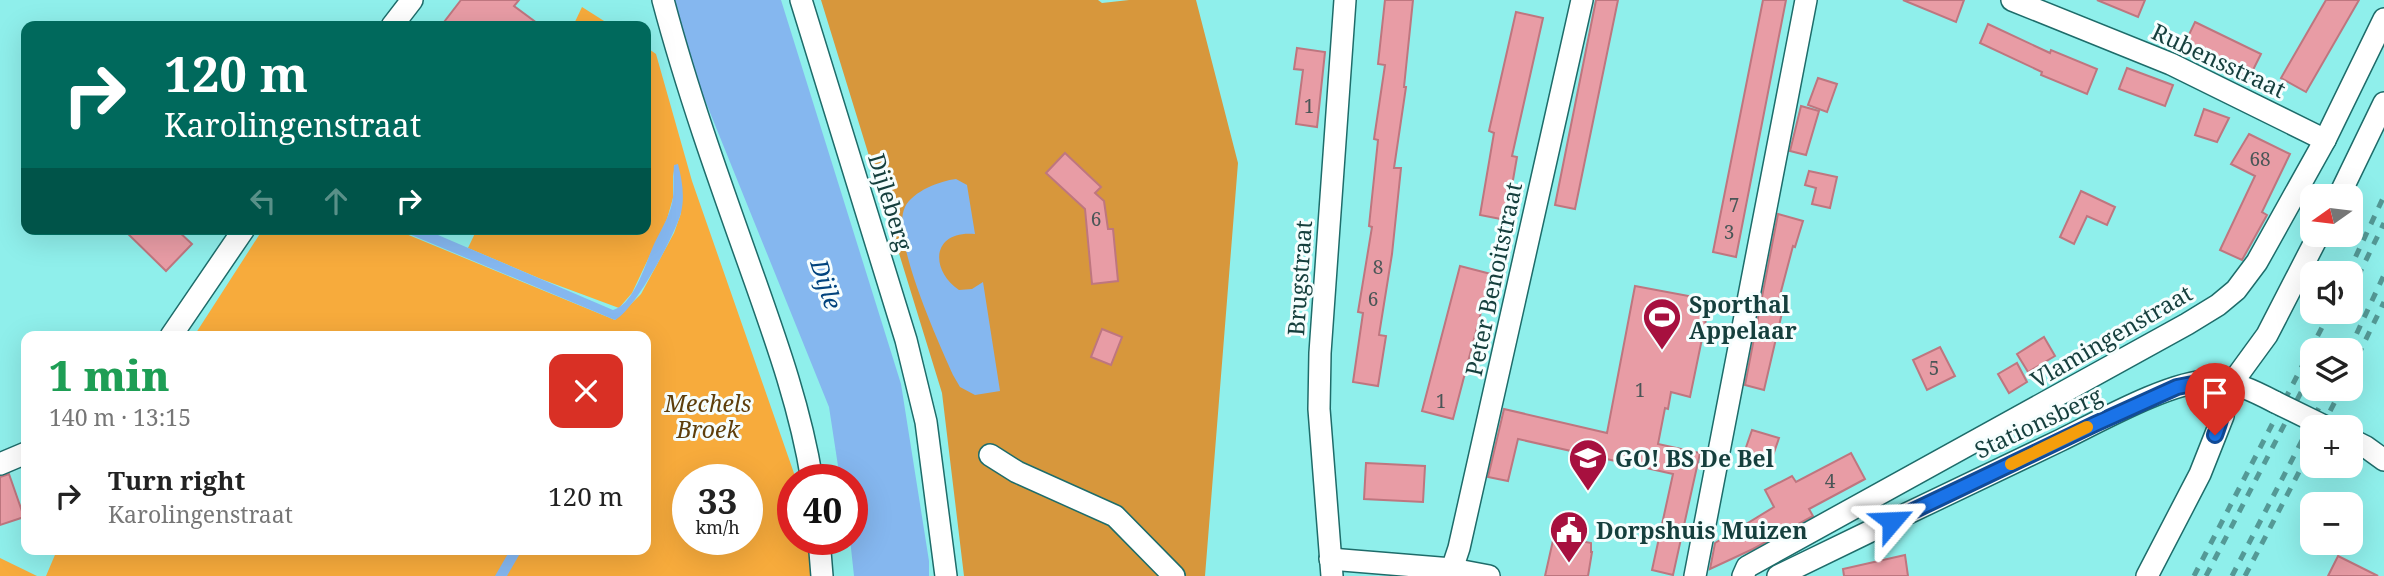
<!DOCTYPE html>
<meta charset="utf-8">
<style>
body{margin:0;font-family:"Noto Serif",serif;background:#f2f2f2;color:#222;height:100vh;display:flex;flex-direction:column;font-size:26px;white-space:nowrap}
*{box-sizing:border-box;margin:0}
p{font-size:23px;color:#767676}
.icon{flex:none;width:38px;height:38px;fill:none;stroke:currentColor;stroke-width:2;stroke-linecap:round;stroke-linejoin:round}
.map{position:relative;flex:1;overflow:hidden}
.side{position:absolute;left:21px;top:331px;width:630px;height:224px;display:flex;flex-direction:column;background:#fff;border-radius:14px;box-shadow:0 7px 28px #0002}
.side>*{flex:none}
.guide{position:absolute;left:21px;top:21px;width:630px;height:214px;border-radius:14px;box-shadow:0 7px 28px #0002;background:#00695c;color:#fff;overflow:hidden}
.needle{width:46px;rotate:256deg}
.fabs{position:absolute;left:2300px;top:184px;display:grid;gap:14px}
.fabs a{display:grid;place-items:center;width:63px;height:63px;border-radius:14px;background:#fff;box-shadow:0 7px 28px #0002;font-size:35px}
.speed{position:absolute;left:672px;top:464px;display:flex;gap:14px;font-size:35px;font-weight:700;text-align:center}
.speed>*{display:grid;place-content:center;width:91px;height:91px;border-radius:50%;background:#fff;box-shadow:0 7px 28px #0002;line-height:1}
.speed small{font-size:18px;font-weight:400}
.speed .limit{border:10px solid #d22;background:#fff;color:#111}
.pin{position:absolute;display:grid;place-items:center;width:60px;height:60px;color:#fff;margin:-72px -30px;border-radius:50% 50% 50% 0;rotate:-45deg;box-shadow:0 0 7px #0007}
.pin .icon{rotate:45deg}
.me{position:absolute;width:77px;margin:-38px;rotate:64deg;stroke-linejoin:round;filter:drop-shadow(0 0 5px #0008)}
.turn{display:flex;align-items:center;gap:24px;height:147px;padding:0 28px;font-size:32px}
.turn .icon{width:91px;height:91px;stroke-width:2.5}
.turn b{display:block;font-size:49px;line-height:60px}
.lanes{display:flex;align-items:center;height:66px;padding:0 28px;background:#0003;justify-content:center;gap:35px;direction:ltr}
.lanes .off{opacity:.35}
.round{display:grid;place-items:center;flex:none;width:74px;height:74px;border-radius:14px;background:#f2f2f2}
.overview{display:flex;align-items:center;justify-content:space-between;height:119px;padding:0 28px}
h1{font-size:42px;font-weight:800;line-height:52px;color:#1e9e55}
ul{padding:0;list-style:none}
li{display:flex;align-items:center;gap:21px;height:91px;padding:0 28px}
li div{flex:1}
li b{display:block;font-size:26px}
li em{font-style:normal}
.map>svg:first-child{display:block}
.green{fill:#f7ab3c;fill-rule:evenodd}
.forest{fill:#d7973c}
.water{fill:#85b7ef}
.building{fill:#e89ca5;stroke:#be767f;stroke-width:2}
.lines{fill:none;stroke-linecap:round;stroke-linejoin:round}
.minor-casing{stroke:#1e6c6a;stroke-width:24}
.minor{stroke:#fff;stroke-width:21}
.rail{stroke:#549996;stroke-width:5;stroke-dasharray:9 9;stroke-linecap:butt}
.minor-bridge-casing{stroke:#1e6c6a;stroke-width:24;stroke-linecap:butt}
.minor-bridge{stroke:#fff;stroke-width:21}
.route-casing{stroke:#114b97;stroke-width:18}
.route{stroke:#1a73e8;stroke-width:12}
.slow{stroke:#f59e0b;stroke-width:12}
.labels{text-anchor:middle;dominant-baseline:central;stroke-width:6;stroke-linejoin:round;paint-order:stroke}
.number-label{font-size:19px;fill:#4a5657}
.street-label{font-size:23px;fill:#153f3d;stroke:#f6fefe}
.poi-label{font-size:23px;font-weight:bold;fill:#153f3d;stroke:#f6fefe;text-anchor:start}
.park-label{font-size:23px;font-style:italic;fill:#5e3e0b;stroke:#f6fefe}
.water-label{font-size:24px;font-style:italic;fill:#00437d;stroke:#f6fefe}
</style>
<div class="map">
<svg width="2384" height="576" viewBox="0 0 2384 576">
<rect width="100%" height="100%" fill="#8fefeb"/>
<g class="green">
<polygon points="582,7 612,26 573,26"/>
<path d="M646,47L656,54L692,181L796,479L793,480V539H808L812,567L810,576H46L57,550H646V336H194L263,229H394L615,320L641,294L674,233L681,213L673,171V198L667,219L632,293L619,308L541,279L468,248L477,229H646ZM688,480H747V539H688Z"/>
<polygon points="0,558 37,576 0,576"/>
</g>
<polygon class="forest" points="821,0 1098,0 1102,3 1129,0 1196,0 1238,163 1205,576 964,576 942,393"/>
<g class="water">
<polygon points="674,0 781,0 901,384 929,561 929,576 854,576 850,539 852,539 852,480 840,479 829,407 690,63"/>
<path d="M678,164C682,180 685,196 681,213C675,235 635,310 615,320L397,229H424L613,310C635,304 646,261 655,242C662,228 671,214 673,197C674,187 673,175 674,165Z"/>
<path d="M956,179L967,185L975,234C932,230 929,269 959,290L972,289L983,282L1000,391L975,395L960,387L953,375C939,343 890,237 905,207C913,191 940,181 956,179Z"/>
<polygon points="510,550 522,550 507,576 495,576"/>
</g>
<g class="building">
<polygon points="461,0 519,0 514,6 541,26 441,26"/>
<polygon points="1385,0 1413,0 1404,87 1406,87 1394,168 1401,168 1392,254 1379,335 1386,336 1378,386 1353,382 1363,313 1358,312 1372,227 1369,226 1378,140 1374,139 1385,65 1378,64"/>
<polygon points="1596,0 1618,0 1575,209 1555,205"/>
<polygon points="1763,0 1786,0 1736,257 1713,252"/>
<polygon points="1903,0 1964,0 1956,22"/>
<polygon points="2097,0 2145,0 2138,17"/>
<polygon points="2326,0 2359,0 2306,92 2281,78"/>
<polygon points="1516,12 1543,18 1512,156 1517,157 1506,220 1480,215 1494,133 1489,131"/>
<polygon points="2195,22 2261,54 2249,78 2184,45"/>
<polygon points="1988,24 2050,53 2051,50 2097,69 2087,94 2041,75 2042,72 1980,43"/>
<polygon points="1297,48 1325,52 1317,127 1296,124 1303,70 1294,69"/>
<polygon points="2127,68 2173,85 2165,106 2119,89"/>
<polygon points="1818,78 1837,84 1827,112 1808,105"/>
<polygon points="1801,106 1819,111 1806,155 1790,151"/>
<polygon points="2204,109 2229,118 2217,142 2195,135"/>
<polygon points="2249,134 2290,154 2262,212 2267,215 2242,260 2220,250 2255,176 2231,164"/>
<polygon points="1065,153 1101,187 1095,193 1104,201 1108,229 1113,229 1118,281 1092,284 1085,209 1046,173"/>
<polygon points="1809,171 1837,177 1830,208 1812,204 1816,188 1805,185"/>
<polygon points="2081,191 2115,207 2107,225 2087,216 2074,244 2060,237"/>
<polygon points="1778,214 1803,221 1795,247 1793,246 1779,299 1785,300 1764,390 1745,385"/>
<polygon points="123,229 176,229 192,244 166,271"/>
<polygon points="1460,266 1491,274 1453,419 1422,411"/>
<polygon points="1635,286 1710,300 1690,397 1671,392 1668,409 1665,408 1658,444 1700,453 1673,575 1652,570 1673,474 1518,439 1508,481 1488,477 1504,409 1607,433"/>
<polygon points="1102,329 1122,337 1111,365 1091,357"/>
<polygon points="2044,337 2055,356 2028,372 2017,354"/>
<polygon points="1940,347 1955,376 1927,390 1913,360"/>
<polygon points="2017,363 2027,382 2009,393 1998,374"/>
<polygon points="1752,430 1779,438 1770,464 1743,456"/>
<polygon points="1851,453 1865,479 1809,509 1813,516 1753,549 1710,569 1715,543 1774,507 1765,490 1792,476 1796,482"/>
<polygon points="1366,463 1425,466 1423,502 1364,499"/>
<polygon points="9,474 24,517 0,525 0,477"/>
<polygon points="1554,536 1591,543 1591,552 1592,552 1588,576 1545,576"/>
<polygon points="1905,555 1908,576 1844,576 1843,569"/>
<polygon points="2338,556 2378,576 2328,576"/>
</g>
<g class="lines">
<g class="minor-casing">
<g id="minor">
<path d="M663,0C687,90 718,177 749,264C774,335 800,405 812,480"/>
<polyline points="801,0 906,340 926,422 946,576"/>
<polyline points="2012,0 2171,64 2325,140"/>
<polyline points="392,26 412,0"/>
<polyline points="2339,196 2384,103"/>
<polyline points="171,336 244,229"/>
<polyline points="2350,439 2366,447 2384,460"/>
<polyline points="990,455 1017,472 1115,516 1174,576"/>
<polyline points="0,464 26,453"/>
<polyline points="819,539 822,576"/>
<polyline points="1330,559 1452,569 1489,576"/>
<polyline points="1452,569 1459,548 1582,0"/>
<polyline points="1332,576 1319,409 1320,353 1345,0"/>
<polyline points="1695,576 1806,0"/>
<polyline points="1743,576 1747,567 2187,324 2218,305 2236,290 2257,262 2325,140 2384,19"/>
<path d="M1778,576C1872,530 1967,485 2061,440C2098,422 2171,381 2209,381C2234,381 2254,391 2275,402"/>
<polyline points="2147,576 2200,474 2223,416 2226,397 2232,383 2267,335 2319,234"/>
</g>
</g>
<use href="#minor" class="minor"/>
<g class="rail">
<polyline points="2348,273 2384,196"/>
<polyline points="2350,293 2384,223"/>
<polyline points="2349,350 2384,275"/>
<polyline points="2350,372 2384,302"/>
<polyline points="2322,427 2342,388"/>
<polyline points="2194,576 2330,312"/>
<polyline points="2206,576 2312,371"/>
<polyline points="2232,576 2329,388"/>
<polyline points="2245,576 2312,447"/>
</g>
<g class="minor-bridge-casing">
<polyline id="minor-bridge" points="2275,402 2326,427"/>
</g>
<use href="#minor-bridge" class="minor-bridge"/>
</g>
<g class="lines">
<g class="route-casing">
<path id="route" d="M1892,521L2095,424L2177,387L2208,381L2232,383C2224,400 2222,418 2215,435"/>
</g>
<use href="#route" class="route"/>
<polyline class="slow" points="2011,464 2087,427"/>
</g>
<defs>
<g id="stadium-pin" transform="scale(2.0125)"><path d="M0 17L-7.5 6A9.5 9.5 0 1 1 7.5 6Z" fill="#a7103f" stroke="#f6fefe"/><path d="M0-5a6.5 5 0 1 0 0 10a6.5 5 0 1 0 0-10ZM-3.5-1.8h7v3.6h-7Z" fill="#fff"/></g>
<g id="school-pin" transform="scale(2.0125)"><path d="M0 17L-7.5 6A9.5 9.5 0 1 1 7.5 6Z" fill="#a7103f" stroke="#f6fefe"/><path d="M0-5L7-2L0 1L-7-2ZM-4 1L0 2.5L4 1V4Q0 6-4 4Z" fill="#fff"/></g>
<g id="civic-pin" transform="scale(2.0125)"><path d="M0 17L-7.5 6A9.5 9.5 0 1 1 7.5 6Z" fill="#a7103f" stroke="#f6fefe"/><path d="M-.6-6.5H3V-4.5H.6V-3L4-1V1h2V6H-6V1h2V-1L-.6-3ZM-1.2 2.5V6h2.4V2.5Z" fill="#fff"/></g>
</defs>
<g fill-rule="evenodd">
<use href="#stadium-pin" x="1662" y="317"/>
<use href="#school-pin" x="1588" y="458"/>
<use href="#civic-pin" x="1569" y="530"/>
</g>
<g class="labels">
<g class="number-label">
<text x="1309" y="106">1</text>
<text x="2260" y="159">68</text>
<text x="1734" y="205">7</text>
<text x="1096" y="219">6</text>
<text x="1729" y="232">3</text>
<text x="1378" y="267">8</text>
<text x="1373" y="299">6</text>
<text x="1934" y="368">5</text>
<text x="1640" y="390">1</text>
<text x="1441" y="401">1</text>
<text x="1830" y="481">4</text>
</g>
<g class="street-label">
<text transform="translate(2219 60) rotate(25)">Rubensstraat</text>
<text transform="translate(891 202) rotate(73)">Dijleberg</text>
<text transform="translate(1299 278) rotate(-86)">Brugstraat</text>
<text transform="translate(1493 279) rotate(-78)">Peter Benoitstraat</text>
<text transform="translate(2111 336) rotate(-30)">Vlamingenstraat</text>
<text transform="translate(2038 422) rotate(-25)">Stationsberg</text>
</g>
<g class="poi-label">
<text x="1689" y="304">Sporthal<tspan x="1689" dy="26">Appelaar</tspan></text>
<text x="1615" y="458">GO! BS De Bel</text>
<text x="1596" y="530">Dorpshuis Muizen</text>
</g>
<g class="park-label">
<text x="708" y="403">Mechels<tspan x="708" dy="26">Broek</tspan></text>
</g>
<g class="water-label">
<text transform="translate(827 284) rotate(72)">Dijle</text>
</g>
</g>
</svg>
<div class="fabs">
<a><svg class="needle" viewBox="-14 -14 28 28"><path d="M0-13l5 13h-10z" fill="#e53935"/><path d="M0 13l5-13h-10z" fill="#767676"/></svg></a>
<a><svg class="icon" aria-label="sound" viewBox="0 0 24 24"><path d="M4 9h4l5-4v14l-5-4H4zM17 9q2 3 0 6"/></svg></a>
<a><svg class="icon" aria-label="layers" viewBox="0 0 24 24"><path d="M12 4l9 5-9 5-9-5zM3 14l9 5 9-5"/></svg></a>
<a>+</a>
<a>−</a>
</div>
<div class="speed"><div>33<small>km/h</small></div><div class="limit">40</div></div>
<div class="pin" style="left:2215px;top:435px;background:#d93025"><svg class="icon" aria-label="arrive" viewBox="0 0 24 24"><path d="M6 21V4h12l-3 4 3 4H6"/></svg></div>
<svg class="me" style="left:1892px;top:521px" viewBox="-20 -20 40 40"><path d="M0-17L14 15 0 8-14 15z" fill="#1a73e8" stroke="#fff" stroke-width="4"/></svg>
<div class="guide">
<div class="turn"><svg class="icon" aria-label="right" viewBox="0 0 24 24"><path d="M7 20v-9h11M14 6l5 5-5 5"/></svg><div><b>120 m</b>Karolingenstraat</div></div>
<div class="lanes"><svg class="icon off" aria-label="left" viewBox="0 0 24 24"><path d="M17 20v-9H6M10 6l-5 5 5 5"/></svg><svg class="icon off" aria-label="ahead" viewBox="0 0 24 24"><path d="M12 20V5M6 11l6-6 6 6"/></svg><svg class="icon" aria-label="right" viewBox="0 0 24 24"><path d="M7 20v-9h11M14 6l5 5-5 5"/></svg></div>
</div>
<section class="side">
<div class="overview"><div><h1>1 min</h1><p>140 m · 13:15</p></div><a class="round" style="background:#d93025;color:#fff"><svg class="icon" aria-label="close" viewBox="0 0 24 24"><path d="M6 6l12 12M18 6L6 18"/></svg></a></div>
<ul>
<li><svg class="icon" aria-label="right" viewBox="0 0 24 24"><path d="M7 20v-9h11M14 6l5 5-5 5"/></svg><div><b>Turn right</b><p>Karolingenstraat</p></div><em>120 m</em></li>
</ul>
</section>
</div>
